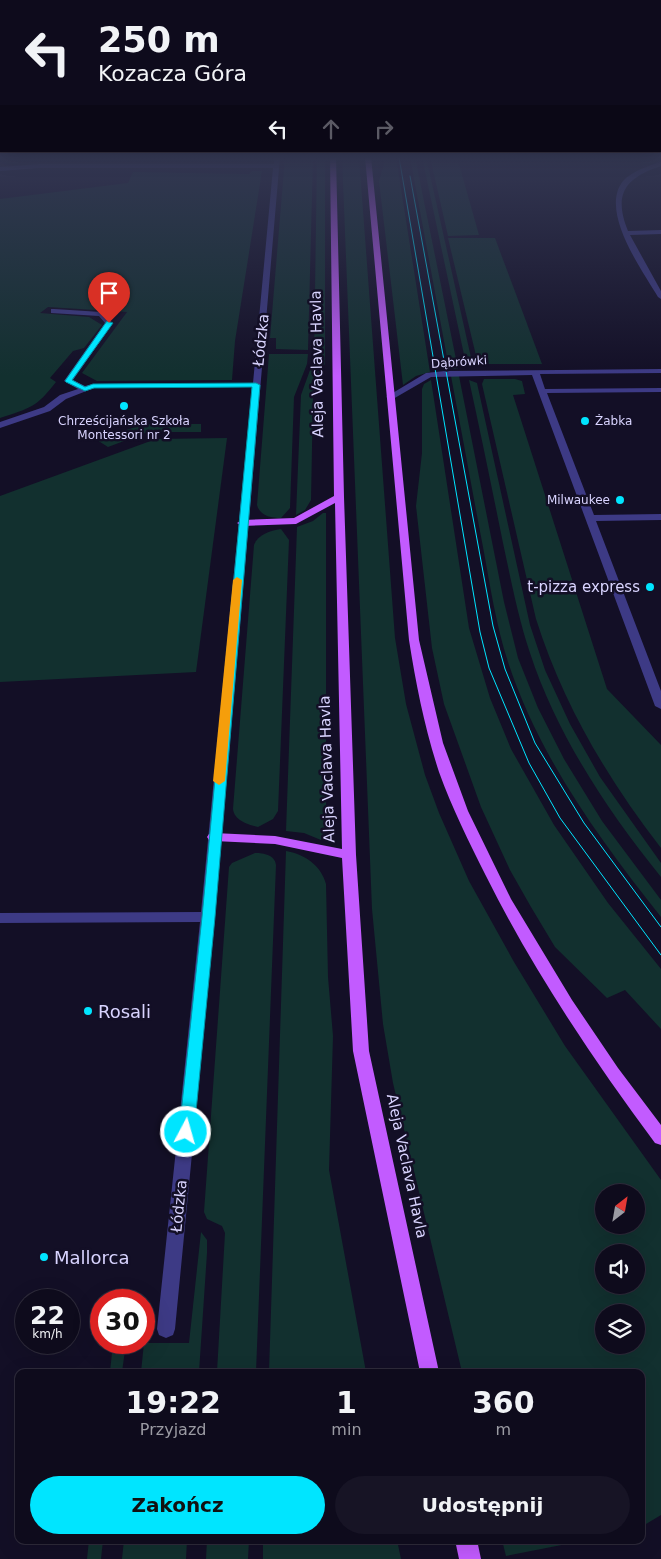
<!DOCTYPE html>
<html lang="pl">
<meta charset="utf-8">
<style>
body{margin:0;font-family:"DejaVu Sans",sans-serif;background:#171425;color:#f1f3f6;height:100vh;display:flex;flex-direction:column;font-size:19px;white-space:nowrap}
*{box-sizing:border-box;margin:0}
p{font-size:16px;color:#9b9ba3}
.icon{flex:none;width:28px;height:28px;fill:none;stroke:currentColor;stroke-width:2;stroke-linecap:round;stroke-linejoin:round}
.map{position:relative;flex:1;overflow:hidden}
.panel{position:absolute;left:15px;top:1369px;width:630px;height:175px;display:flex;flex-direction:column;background:#0e0b1c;border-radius:10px;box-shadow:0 5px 20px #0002,0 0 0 1px #2e2b3b}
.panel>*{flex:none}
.top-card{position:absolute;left:0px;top:0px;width:661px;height:152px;box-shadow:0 5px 20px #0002,0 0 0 1px #2e2b3b;background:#0e0b1c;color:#f1f3f6;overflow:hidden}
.needle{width:32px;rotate:31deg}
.tools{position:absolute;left:595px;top:1184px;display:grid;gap:10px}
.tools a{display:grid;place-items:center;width:50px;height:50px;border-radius:50%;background:#0e0b1c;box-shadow:0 5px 20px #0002,0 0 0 1px #2e2b3b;font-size:25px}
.speed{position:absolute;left:15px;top:1289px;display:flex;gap:10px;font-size:25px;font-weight:700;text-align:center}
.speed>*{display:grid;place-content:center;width:65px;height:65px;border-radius:50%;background:#0e0b1c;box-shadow:0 5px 20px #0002,0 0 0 1px #2e2b3b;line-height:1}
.speed small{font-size:12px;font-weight:400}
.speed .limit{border:8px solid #d22;background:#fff;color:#111}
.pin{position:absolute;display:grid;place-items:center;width:42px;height:42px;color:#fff;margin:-51px -21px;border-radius:50% 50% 50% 0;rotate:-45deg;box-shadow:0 0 5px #0007}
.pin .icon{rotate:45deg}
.me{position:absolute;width:55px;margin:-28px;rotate:6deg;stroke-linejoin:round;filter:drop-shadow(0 0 4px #0008)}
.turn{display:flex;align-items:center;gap:18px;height:105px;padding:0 15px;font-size:22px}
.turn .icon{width:65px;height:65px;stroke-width:2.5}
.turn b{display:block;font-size:35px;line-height:42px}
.lanes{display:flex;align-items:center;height:48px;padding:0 15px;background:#0003;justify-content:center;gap:25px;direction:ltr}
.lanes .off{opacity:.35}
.eta{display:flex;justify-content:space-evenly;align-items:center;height:85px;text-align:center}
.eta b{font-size:30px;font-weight:700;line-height:35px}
.primary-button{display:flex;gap:10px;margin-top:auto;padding:10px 15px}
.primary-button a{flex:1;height:58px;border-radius:30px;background:#00e5ff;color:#111;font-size:20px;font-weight:700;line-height:58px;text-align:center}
.primary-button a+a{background:#171425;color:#f1f3f6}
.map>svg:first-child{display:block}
.green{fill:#12302f;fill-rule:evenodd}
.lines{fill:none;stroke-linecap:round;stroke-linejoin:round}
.minor{fill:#3d3a85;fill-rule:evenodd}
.major{fill:#c25bff;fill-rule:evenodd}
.tram{stroke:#00e5ff;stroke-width:1}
.route{fill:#00e5ff;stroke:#0095a6}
.slow{fill:#f59e0b}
.poi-dot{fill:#00e5ff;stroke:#130f26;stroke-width:2}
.labels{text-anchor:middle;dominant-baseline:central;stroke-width:5;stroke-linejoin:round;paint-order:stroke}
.far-street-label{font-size:12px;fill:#d9d4ff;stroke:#130f26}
.far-poi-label{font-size:12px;fill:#d9d4ff;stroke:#130f26}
.street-label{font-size:15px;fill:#d9d4ff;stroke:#130f26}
.poi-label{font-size:15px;fill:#d9d4ff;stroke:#130f26;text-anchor:end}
.near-poi-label{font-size:18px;fill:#d9d4ff;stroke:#130f26;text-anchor:start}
</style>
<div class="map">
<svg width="661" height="1559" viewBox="0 0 661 1559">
<rect width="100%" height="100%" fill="#130f26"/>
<g class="green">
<polygon points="285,157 313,157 308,350 276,349 276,338 270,338"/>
<polygon points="317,157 325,157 325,363 313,395 311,500 305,510 296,515 301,395 314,359"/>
<path d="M342,157H359L395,638L406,704L425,775L439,813L469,881L514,962L565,1046L661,1180V1515L641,1527V1372H462L393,1083L383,1024L372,909ZM604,1192H636V1225H604ZM604,1252H636V1285H604ZM604,1312H636V1345H604Z"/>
<polygon points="384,157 396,157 430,372 416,376 403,385 379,181 384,164"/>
<polygon points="410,157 415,157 458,369 449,369 449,368"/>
<polygon points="422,157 426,157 472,362 471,364 466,364"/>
<polygon points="430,157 457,157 479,235 448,236"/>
<path d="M252,171H262L235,341L232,380L97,381L82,373L127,312L48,307L40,313L89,317L102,325L84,348L73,351L50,378L56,382C36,408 30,408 0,418V199L128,183L133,172L249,174Z"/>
<polygon points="448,238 495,238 542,364 478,364"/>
<path d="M269,354H308L307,364L294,397L290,508L281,518C271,518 260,516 257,505Z"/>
<path d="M451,376H459L504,602L518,658L538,708L564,759L602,821L661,900V917C600,840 539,757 508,662C496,625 490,585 483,547C472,490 462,433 451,376Z"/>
<path d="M484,379H515L522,381L525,394L513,395L607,689L661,745V848C607,778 563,704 536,619L482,384Z"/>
<polygon points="431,380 469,628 490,698 511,749 554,825 608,903 661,969 661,1029 625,990 607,998 555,947 531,907 510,870 481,807 444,704 432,648 416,506 422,453 422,389 424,384"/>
<path d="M469,380L477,383L530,625L545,670L570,724L600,777L661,863V877C607,810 557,735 530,653C518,617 511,580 503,543C492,489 481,434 469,380Z"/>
<polygon points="144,424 201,424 201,432 148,432 108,447 97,440"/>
<polygon points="227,438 196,672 0,682 0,496 156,439"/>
<polygon points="323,513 326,513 326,836 325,838 321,840 304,833 286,831 297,527 313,521"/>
<path d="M281,529L289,540L278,811L273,819L258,827C248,825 234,820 233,809L254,545C258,534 270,531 281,529Z"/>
<path d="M286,851C304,854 321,865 326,884L328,977L333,1036L329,1170L366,1372H269Z"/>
<path d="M255,853C264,853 275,855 276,865L256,1372H217L225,1233L222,1226L207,1219L204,1212L229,867L232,863Z"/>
<polygon points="201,1232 207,1240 207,1253 199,1372 141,1372 144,1343 189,1343"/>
<polygon points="113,1343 126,1343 122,1372 110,1372"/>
<polygon points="89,1540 103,1540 101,1559 87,1559"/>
<polygon points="124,1540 187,1540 186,1559 122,1559"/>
<polygon points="207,1540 249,1540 248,1559 206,1559"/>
<polygon points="263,1540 397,1540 401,1559 263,1559"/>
<polygon points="502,1540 587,1540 506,1556"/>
</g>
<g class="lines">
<g class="minor">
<polygon points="274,157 280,157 215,917 175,1329 173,1335 166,1338 159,1335 157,1329 200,922 0,923 0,913 201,912 252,387 94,388 66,399 50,411 0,428 0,422 44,407 60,395 78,389 64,381 105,323 99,316 51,313 51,309 54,309 101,312 113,323 73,380 85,386 93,384 253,383 273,168 39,168 0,171 0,167 39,164 274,164"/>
<path d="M661,162V166C625,178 613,194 628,231L661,230V234L630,235L661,291V299L658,297C642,270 599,211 623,181C632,171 648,166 661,162Z"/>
<polygon points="661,369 661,373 540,374 545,389 661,388 661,392 547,393 594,515 661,514 661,520 596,521 661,691 661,709 655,706 532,375 431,377 393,399 386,397 426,373 445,371"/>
</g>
<g class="major">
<polygon points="330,157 336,157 344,497 356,855 369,1051 439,1372 420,1372 353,1051 342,858 275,844 214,841 209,840 207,837 209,834 214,833 275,836 342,849 335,503 296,524 242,526 237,523 242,520 294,518 334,496"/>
<path d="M365,157H371L419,640L443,743L468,811L511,899L572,1000L618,1068L661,1125V1145L655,1143C592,1058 533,970 486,876C469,842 452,808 439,772C425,729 416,685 409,640Z"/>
<polygon points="455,1540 477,1540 481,1559 459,1559"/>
</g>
<g class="tram">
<polyline points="399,157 480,632 489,668 529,763 560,818 661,955"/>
<polyline points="410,176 493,626 505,669 535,743 584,823 661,927"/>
</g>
</g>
<linearGradient id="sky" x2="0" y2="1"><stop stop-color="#0a0815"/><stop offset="0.42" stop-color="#333752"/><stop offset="1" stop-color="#333752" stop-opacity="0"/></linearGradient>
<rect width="661" height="376" fill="url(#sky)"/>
<polygon class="route" points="107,321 113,323 72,380 85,387 93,384 256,383 260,385 215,917 194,1132 192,1137 186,1138 181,1137 179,1132 202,917 252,387 94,388 85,391 66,382 65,381"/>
<polygon class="slow" points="237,577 242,580 225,781 219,785 213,781 233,580"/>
<g class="poi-dot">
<circle cx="124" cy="406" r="5"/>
<circle cx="585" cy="421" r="5"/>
<circle cx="620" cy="500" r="5"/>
<circle cx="650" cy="587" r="5"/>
<circle cx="88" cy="1011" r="5"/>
<circle cx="44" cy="1257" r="5"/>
</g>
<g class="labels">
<g class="far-street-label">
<text transform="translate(459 362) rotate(-4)">Dąbrówki</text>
</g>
<g class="far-poi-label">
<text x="124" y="421">Chrześcijańska Szkoła<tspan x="124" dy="14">Montessori nr 2</tspan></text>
<text x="595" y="421" text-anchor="start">Żabka</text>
<text x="610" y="500" text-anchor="end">Milwaukee</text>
</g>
<g class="street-label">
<text transform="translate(261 340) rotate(-84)">Łódzka</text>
<text transform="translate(317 364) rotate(-91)">Aleja Vaclava Havla</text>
<text transform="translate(327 769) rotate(-92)">Aleja Vaclava Havla</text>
<text transform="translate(407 1166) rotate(78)">Aleja Vaclava Havla</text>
<text transform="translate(179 1206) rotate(-84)">Łódzka</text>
</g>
<g class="poi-label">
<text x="640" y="587">t-pizza express</text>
</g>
<g class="near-poi-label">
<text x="98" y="1011">Rosali</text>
<text x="54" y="1257">Mallorca</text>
</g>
</g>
</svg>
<div class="tools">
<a><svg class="needle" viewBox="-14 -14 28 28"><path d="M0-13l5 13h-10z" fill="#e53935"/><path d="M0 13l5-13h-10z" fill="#9b9ba3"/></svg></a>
<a><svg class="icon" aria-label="sound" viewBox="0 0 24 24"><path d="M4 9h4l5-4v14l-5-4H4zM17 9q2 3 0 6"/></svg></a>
<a><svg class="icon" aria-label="layers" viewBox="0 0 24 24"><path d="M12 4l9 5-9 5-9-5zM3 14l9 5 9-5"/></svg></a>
</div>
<div class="speed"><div>22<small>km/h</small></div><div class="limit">30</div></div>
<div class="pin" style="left:109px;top:323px;background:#d93025"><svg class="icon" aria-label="arrive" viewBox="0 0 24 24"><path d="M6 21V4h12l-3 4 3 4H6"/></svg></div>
<svg class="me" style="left:186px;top:1132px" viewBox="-20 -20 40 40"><circle r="17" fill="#00e5ff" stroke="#fff" stroke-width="3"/><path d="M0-11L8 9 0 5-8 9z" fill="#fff"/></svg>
<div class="top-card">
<div class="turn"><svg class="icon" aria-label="left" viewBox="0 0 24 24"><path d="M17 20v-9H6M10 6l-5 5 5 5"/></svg><div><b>250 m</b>Kozacza Góra</div></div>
<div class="lanes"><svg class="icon" aria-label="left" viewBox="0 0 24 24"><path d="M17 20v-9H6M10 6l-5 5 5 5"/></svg><svg class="icon off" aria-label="ahead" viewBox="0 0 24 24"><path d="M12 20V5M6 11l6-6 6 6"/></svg><svg class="icon off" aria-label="right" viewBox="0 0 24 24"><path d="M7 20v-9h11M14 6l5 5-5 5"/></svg></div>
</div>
<section class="panel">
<div class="eta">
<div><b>19:22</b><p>Przyjazd</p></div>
<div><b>1</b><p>min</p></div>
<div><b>360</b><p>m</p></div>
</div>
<div class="primary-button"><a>Zakończ</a><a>Udostępnij</a></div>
</section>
</div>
